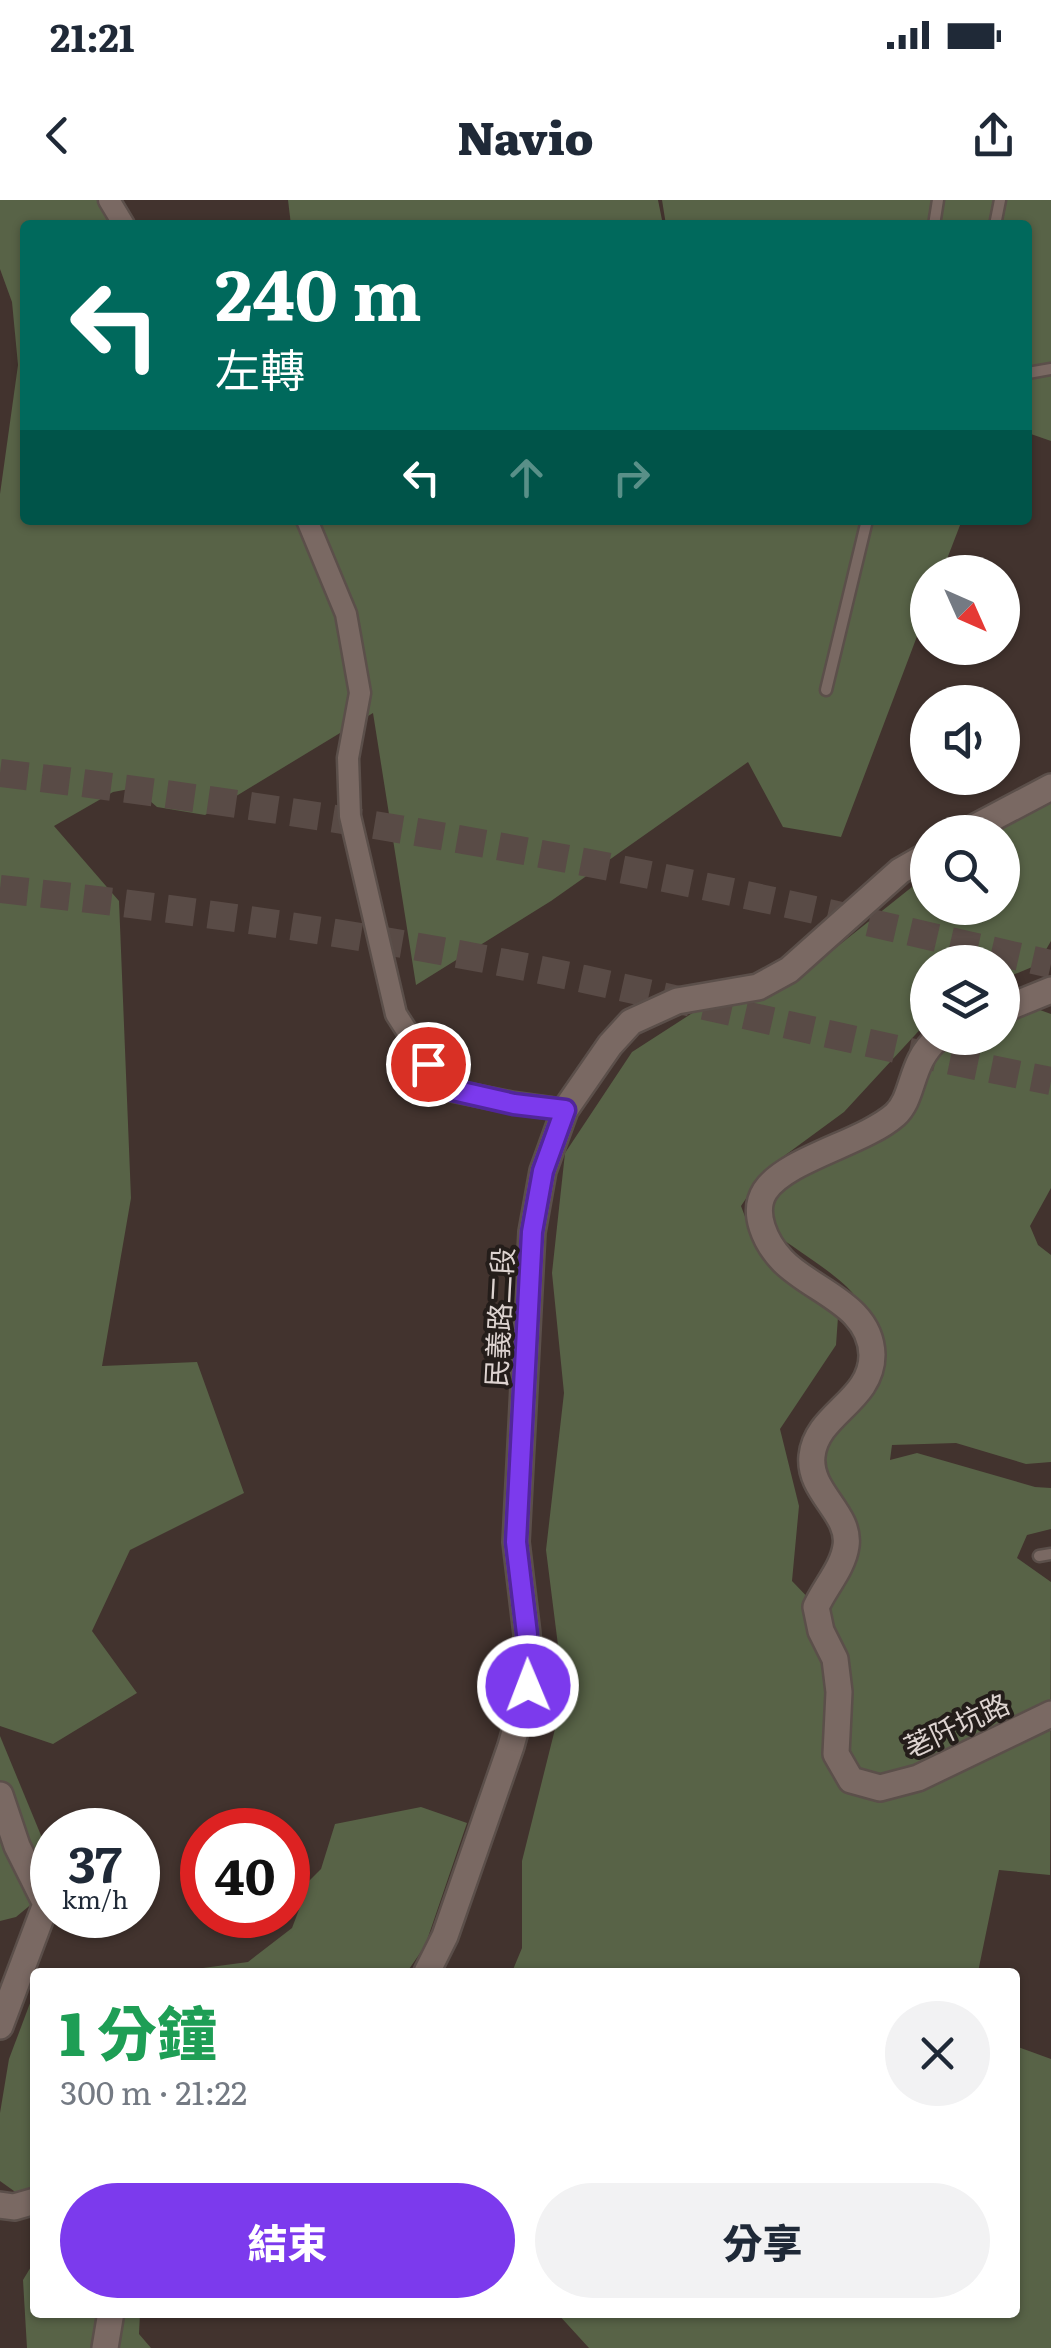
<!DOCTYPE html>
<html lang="zh-TW">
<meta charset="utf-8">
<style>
body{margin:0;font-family:Literata,"Noto Sans TC",serif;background:#f2f2f3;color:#1f2937;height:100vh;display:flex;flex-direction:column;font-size:38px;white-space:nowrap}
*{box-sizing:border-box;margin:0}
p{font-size:32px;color:#747a83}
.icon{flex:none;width:55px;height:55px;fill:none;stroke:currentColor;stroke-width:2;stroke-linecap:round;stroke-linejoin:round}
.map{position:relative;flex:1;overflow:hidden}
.side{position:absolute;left:30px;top:1768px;width:990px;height:350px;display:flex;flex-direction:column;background:#fff;border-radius:10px;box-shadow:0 2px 8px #0004}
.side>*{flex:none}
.banner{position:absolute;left:20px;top:20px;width:1012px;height:305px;border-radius:10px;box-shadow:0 2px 8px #0004;background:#00695c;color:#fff;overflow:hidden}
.needle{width:65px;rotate:135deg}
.buttons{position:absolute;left:910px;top:355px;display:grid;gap:20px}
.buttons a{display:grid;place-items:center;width:110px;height:110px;border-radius:50%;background:#fff;box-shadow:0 2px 8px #0004;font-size:50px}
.speed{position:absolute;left:30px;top:1608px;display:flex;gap:20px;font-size:50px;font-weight:700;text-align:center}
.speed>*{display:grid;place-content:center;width:130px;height:130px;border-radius:50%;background:#fff;box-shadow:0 2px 8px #0004;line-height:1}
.speed small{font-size:25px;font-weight:400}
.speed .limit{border:15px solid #d22;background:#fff;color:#111}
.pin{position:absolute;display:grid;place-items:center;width:85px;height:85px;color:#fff;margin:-42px;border:5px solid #fff;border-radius:50%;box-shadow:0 2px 10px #0007}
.me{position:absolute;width:110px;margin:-55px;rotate:359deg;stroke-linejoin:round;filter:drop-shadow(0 0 8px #0008)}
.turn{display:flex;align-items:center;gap:35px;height:210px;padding:0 30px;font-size:45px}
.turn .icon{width:130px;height:130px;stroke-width:2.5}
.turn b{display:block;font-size:70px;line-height:85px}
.lanes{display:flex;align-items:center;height:95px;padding:0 30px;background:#0003;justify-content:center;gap:50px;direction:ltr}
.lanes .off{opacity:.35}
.round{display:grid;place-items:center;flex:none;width:105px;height:105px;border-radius:52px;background:#f2f2f3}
.summary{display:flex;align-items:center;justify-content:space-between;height:170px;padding:0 30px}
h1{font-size:60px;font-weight:800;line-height:75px;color:#1e9e55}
.action{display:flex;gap:20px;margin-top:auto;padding:20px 30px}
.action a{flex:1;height:115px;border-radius:60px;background:#7c3aed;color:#fff;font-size:40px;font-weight:800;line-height:115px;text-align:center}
.action a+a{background:#f2f2f3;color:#1f2937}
.status{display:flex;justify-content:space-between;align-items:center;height:70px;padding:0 50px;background:#fff;direction:ltr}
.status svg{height:28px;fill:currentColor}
header{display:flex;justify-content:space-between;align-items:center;height:130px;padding:0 30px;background:#fff;font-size:45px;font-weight:800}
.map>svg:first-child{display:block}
.green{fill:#586347}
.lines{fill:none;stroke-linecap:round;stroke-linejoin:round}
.trunk-tunnel{stroke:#594b46;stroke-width:28;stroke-dasharray:28 14;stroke-linecap:butt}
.service-casing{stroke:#5b4f4a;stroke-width:15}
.minor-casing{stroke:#5b4f4a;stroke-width:25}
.tertiary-casing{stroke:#5b4f4a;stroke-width:30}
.service{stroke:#7a6963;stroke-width:10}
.minor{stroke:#7a6963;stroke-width:20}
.tertiary{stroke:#7a6963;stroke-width:25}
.route-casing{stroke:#51269a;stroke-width:25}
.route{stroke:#7c3aed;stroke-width:18}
.labels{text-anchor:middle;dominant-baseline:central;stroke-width:8;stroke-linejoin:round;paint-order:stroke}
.street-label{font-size:28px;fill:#ddd3d0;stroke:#241d1a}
</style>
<div class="status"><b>21:21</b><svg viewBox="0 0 49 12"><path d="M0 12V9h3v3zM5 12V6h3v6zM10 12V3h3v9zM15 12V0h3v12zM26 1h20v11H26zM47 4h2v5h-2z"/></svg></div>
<header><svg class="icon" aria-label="back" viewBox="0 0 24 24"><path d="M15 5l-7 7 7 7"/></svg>Navio<svg class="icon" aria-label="share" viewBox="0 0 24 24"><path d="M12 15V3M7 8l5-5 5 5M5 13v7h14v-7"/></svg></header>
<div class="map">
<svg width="1051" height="2148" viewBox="0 0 1051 2148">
<rect width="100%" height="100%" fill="#42332e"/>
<g class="green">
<polygon points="0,0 110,0 116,25 25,25 25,320 962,320 942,372 928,372 927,410 841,637 783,627 748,562 551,701 416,785 373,513 205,615 157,607 135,588 113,592 54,626 119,701 131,998 102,1166 197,1162 244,1293 130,1350 92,1431 137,1493 53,1544 0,1526 0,294 18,165 12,102 0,69"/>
<polygon points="288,0 658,0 663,25 291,25"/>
<polygon points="662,0 1051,0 1051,241 1028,233 1028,25 666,25"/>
<path d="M1051,590V741L1037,765L1003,779L1002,762H928L927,822L844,912L765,970L741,1006L755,1043L838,1117L836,1145L780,1229L799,1306L792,1381L818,1408L847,1326C838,1310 821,1290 816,1272C802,1209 904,1162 854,1095C841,1076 783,1041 762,1025L766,998L896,910L946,838H1002L1003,804L1010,799L1051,814V988L1030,1026L1038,1045L1051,1055V1262L1026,1264L956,1243L892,1245L890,1260L917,1253L1035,1287L1051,1288V1329L1027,1335L1017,1358L1051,1382L1050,1675L999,1670L978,1772H512L522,1748V1661L564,1493L546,1350L564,1193L552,1073L565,953L632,852L694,812L784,789L927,675L928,708H1002V632H980Z"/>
<polygon points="0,1536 52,1662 52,1687 16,1717 0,1721"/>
<polygon points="421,1607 467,1623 425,1746 407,1772 197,1772 203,1768 248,1762 292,1728 300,1707 296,1694 321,1669 335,1624"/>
<polygon points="35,1790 35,1991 21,1996 0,1981 0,1913 9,1859"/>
<polygon points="1015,1846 1051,1859 1051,2148 589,2148 557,2113 1015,2112"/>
<polygon points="35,2060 35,2112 140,2113 139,2134 151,2148 27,2148 23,2080"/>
</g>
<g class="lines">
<g class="trunk-tunnel">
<path d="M0,573C236,601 471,637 703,686C820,710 935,738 1051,764"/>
<path d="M0,689C196,710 392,738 584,779C740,813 895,851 1051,881"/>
</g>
<g class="service-casing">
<g id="service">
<polyline points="934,25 938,0"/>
<polyline points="995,25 1000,0"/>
<polyline points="1028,173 1051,169"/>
<polyline points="826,490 867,320"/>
<polyline points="1039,1356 1051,1354"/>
</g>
</g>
<g class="minor-casing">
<g id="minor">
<polyline points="109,0 124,25"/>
<polyline points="307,320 346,414 360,493 348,558 350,616 396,814 444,889 514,903 565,910"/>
</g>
</g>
<g class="tertiary-casing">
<g id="tertiary">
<polyline points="966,632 1051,587"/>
<polyline points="1002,810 1051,790"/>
<path d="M938,838C909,862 915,897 895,915C863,943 786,959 765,991C751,1013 766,1043 782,1060C811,1091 871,1104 872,1155C872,1201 816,1214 812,1256C808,1292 851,1313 846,1346C843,1368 825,1387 816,1407L821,1431L835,1459L839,1492L836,1554L851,1580L880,1588L918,1578L1051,1514"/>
<polyline points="0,1595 17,1646 46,1704 0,1826"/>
<polyline points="427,1772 445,1736 511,1546 528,1485 527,1434 516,1342 532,1032 543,971 565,910 610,845 631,822 677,801 758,787 789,770 900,671 928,655"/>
<polyline points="0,2005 14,2007 35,2001"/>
<polyline points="105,2148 111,2112"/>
</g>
</g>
<use href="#service" class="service"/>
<use href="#minor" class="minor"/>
<use href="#tertiary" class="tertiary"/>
</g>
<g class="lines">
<g class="route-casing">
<polyline id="route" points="428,864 444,888 514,904 565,910 543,971 532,1032 516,1342 527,1434 528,1486"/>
</g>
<use href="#route" class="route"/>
</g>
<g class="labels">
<g class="street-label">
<text transform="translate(498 1117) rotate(-87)">民義路二段</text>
<text transform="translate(956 1524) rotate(-25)">荖阡坑路</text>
</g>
</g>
</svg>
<div class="buttons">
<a><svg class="needle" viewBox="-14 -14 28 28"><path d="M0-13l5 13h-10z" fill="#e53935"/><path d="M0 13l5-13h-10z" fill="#747a83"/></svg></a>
<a><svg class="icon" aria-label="sound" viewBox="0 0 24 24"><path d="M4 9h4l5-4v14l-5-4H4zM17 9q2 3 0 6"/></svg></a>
<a><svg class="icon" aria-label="search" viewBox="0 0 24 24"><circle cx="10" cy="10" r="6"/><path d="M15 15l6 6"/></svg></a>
<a><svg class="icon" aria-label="layers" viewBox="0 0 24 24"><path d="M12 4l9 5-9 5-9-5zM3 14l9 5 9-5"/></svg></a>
</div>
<div class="speed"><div>37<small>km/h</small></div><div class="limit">40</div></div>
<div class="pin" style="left:428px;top:864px;background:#d93025"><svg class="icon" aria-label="arrive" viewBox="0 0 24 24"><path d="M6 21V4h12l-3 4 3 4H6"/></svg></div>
<svg class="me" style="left:528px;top:1486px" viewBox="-20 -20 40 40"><circle r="17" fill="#7c3aed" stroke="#fff" stroke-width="3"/><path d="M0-11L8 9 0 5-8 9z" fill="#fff"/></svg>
<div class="banner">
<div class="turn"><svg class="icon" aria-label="left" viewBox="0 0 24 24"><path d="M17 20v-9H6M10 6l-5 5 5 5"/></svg><div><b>240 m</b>左轉</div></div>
<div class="lanes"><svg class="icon" aria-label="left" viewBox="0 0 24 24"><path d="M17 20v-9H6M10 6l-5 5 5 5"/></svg><svg class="icon off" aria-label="ahead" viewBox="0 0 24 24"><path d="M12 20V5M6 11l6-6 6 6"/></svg><svg class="icon off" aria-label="right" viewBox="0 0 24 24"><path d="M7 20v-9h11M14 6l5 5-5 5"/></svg></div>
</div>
<section class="side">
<div class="summary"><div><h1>1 分鐘</h1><p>300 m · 21:22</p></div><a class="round"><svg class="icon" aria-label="close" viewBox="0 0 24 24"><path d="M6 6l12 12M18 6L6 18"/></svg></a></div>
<div class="action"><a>結束</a><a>分享</a></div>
</section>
</div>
